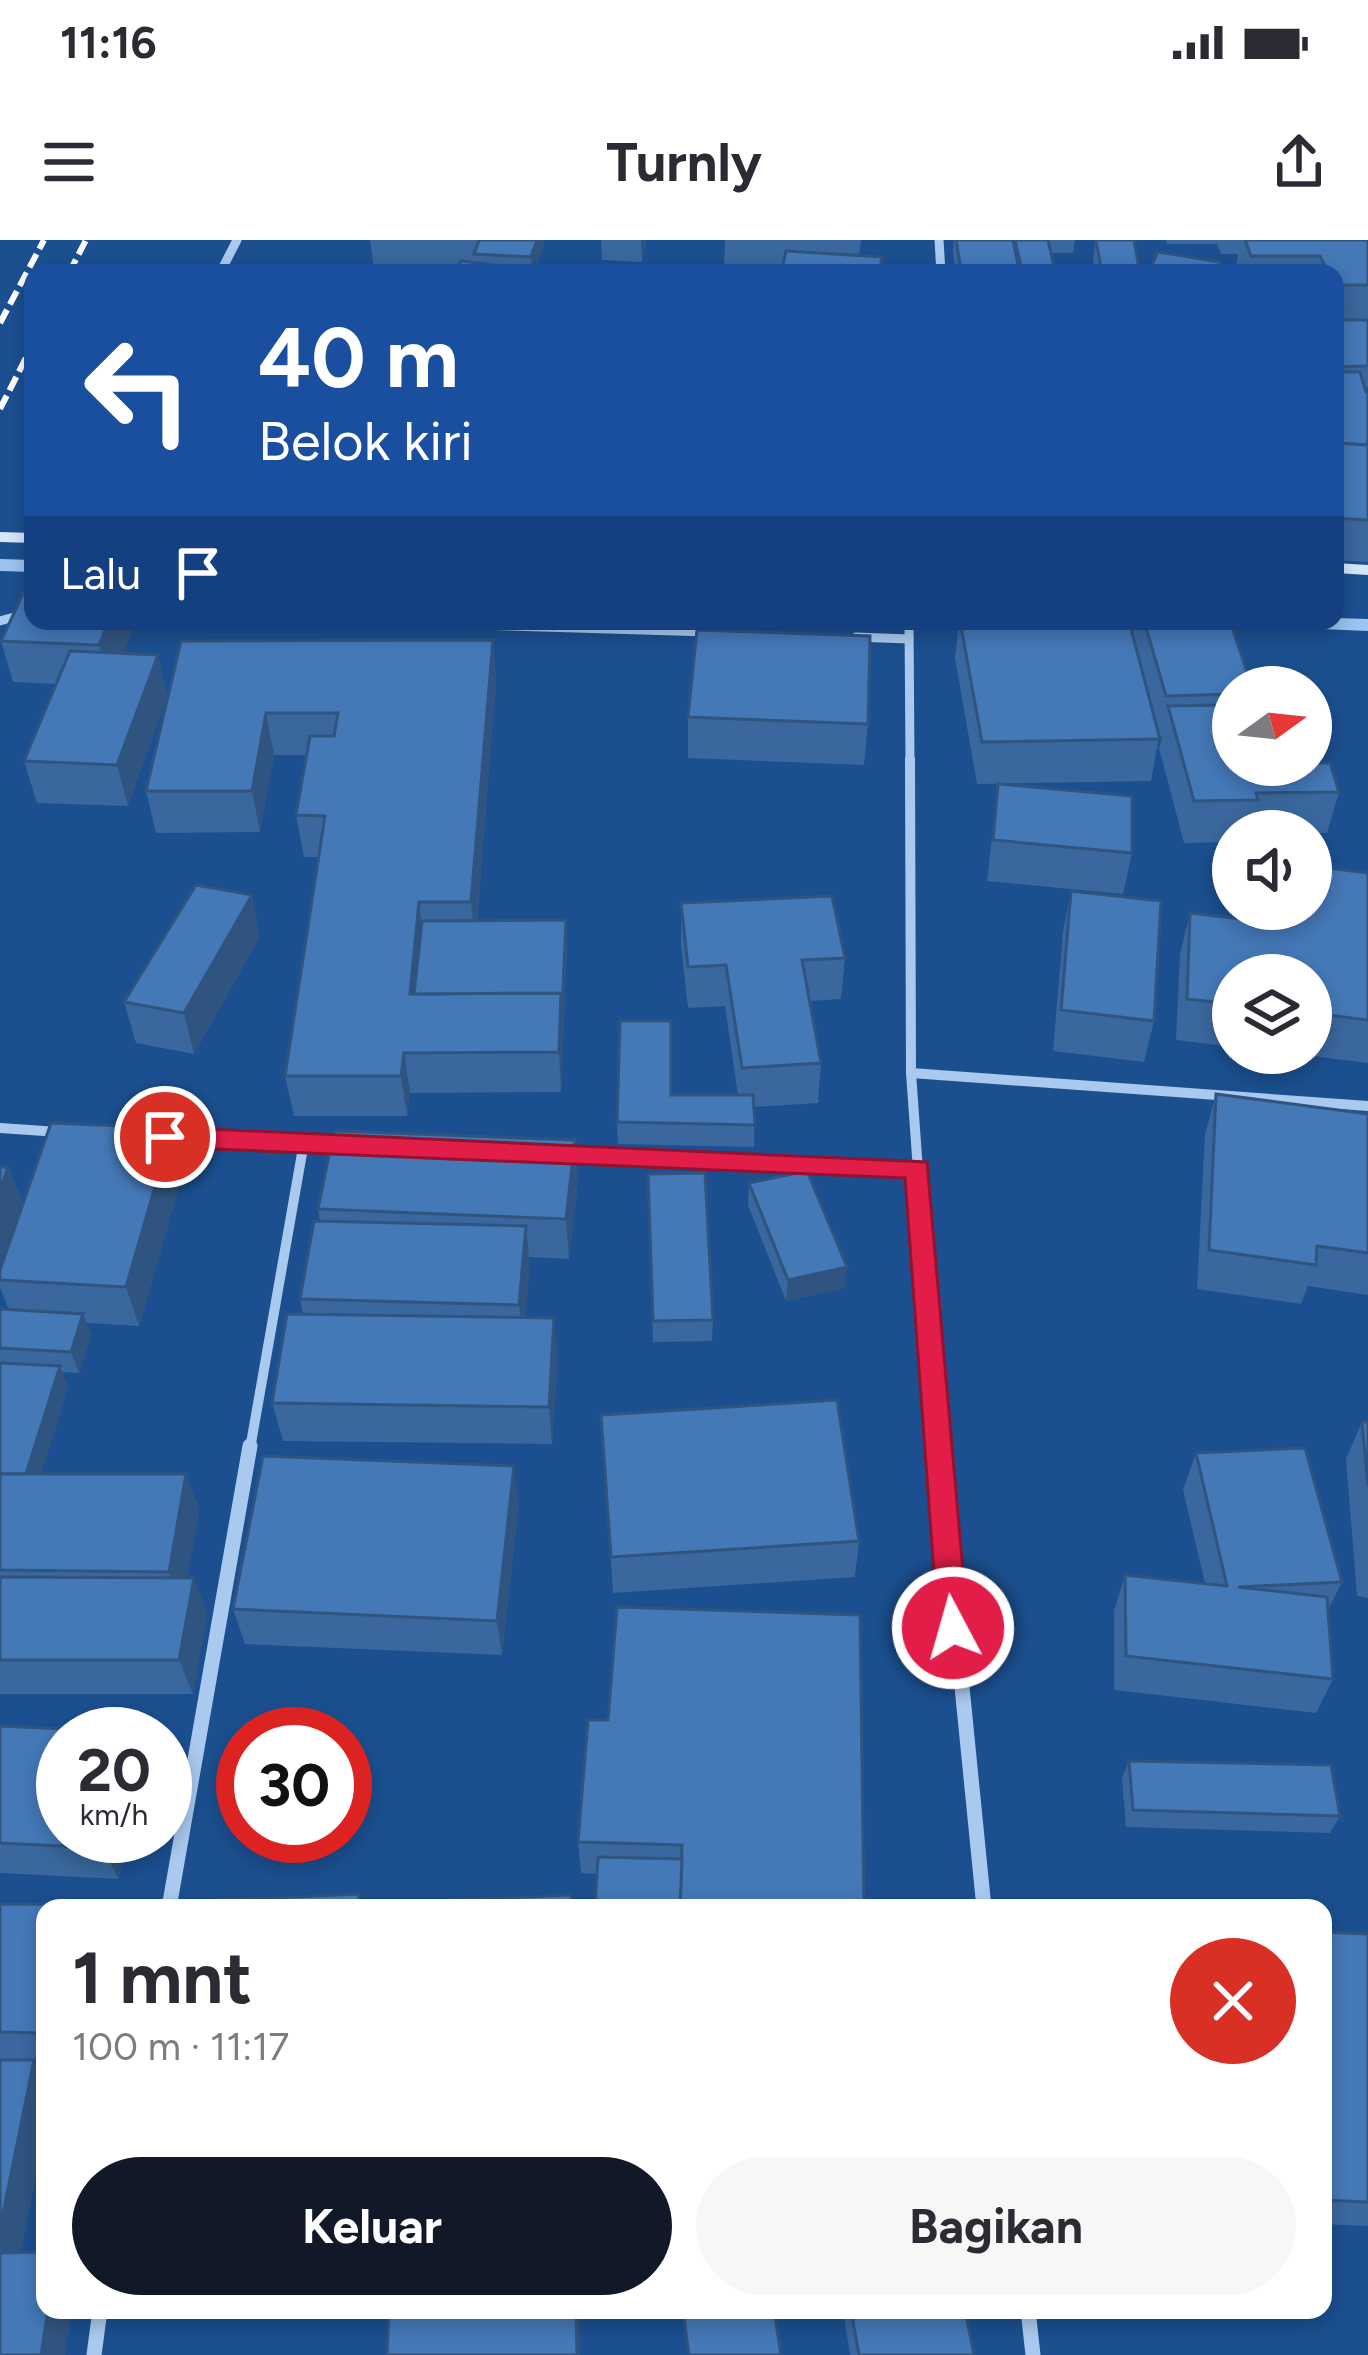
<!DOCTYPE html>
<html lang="id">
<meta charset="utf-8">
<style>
body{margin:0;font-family:Figtree,sans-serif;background:#f7f7f7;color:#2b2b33;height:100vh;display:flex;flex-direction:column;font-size:45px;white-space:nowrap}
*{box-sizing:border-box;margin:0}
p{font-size:39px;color:#7c7c81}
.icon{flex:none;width:66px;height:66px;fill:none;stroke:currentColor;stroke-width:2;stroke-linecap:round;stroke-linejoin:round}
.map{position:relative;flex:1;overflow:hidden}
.panel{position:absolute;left:36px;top:1659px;width:1296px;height:420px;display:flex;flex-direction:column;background:#fff;border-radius:24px;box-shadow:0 6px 18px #0003}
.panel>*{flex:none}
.guide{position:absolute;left:24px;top:24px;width:1320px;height:366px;border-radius:24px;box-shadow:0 6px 18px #0003;background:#1a4fa0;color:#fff;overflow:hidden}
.needle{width:78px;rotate:75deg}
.controls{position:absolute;left:1212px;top:426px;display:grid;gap:24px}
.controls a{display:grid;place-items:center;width:120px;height:120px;border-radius:50%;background:#fff;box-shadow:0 6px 18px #0003;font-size:60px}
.speed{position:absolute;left:36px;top:1467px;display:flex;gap:24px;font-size:60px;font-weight:700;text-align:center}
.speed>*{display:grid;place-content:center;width:156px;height:156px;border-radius:50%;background:#fff;box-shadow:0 6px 18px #0003;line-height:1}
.speed small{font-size:30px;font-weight:400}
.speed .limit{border:18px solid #d22;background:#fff;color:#111}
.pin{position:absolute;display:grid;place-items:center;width:102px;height:102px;color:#fff;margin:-51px;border:6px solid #fff;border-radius:50%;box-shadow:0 3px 12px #0007}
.me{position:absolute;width:132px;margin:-66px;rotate:354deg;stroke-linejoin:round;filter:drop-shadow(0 0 9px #0008)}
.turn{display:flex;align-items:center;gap:42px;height:252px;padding:0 36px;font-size:54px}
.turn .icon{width:156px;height:156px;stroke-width:2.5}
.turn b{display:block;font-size:84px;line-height:102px}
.then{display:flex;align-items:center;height:114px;padding:0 36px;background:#0003;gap:24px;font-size:45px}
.round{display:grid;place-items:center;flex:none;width:126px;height:126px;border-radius:63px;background:#f7f7f7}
.overview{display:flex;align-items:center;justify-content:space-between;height:204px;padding:0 36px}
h1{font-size:72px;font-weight:700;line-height:90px}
.primary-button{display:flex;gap:24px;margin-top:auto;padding:24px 36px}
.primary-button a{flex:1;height:138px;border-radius:72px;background:#111827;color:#fff;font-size:48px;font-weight:700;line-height:138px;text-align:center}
.primary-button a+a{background:#f7f7f7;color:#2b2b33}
.status{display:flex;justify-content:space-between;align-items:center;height:84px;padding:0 60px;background:#fff;direction:ltr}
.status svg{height:33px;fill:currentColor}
header{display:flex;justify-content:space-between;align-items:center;height:156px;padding:0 36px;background:#fff;font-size:54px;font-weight:700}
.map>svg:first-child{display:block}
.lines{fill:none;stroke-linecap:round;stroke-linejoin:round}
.stream{fill:#9cc4f0;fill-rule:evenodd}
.minor-far2{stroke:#a9c9ee;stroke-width:9}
.minor-far1{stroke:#a9c9ee;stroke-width:10}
.minor{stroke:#a9c9ee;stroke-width:15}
.secondary{fill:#d6e6fa;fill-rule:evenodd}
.rail{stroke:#fff;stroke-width:6;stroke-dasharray:15 6;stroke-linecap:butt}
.wall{fill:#3a679d}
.shaded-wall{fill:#305480}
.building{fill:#4478b7;stroke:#305480;stroke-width:3}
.route{fill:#e11d48;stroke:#92132f;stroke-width:3}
</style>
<div class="status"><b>11:16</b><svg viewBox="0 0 49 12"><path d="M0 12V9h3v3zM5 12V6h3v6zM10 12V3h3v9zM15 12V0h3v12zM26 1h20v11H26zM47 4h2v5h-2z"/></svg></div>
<header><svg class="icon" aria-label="menu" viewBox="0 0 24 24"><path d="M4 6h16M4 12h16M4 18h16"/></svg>Turnly<svg class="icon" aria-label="share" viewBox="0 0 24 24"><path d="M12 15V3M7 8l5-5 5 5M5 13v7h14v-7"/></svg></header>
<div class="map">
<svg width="1368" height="2115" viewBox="0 0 1368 2115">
<rect width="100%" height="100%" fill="#1b4f8f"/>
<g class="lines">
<g class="stream">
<polygon points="0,319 33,320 33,332 0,331"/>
<polygon points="1335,378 1368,379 1368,391 1275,387 1265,381 1335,381"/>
</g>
<g class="minor-far2">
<polyline points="939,0 941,33"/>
<polyline points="220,33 237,0"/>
<polyline points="0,381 33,372"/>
<polyline points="338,381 710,392"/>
<polyline points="909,381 910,522"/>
<polyline points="856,397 909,399"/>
</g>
<g class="minor-far1">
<polyline points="910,519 911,833 938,1209"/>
<polyline points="911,833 1368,866"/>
<polyline points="0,888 59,892"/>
<polyline points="163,897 347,904"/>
<polyline points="565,913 917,929"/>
<polyline points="250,1209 304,902"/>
</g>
<g class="minor">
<polyline points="938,1206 984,1668"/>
<polyline points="169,1668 250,1206"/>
<polyline points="1028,2070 1033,2115"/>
<polyline points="94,2115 100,2070"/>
</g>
<g class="secondary">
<polygon points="0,292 33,293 33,303 0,302"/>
<polygon points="1335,323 1368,325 1368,335 1335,333"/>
</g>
<g class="rail">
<polyline points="69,33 86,0"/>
<polyline points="0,83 44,0"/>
<polyline points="0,169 33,104"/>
</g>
</g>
<g class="wall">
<polygon points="370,0 544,0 544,5 535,30 545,31 545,33 435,33 374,29"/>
<polygon points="601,0 646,0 642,22 602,20"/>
<polygon points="725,0 861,0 859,16 781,32 724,28"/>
<polygon points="954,0 1075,0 1073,13 1051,13 1055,33 956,33 953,14"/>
<polygon points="1096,0 1139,28 1138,33 1095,33 1093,19"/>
<polygon points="1166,0 1368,0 1368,147 1365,148 1368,152 1368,322 1335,320 1335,33 1235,33 1238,14 1221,14 1217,4 1167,4"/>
<polygon points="33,381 130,381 133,390 123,413 158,415 167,456 128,566 37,563 24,521 56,444 13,442 1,401"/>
<polygon points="959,381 1129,381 1132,394 1134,381 1230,381 1233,447 1233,525 1339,552 1327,593 1311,593 1311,591 1233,591 1233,602 1184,603 1159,508 1162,497 1159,497 1151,541 977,544 955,418"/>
<polygon points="493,400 496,441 477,681 567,703 561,852 410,853 407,876 294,876 285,836 319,617 304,617 296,575 307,515 274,515 260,592 156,593 146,551 181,401"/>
<polygon points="688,477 868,484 864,525 688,518"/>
<polygon points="998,544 1132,613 1123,654 987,641"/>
<polygon points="1368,633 1368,823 1288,813 1311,813 1311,735 1233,735 1233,807 1176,800 1180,714 1190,673 1273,682 1273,669 1311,669"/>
<polygon points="1071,651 1154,781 1144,822 1053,811 1063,692"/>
<polygon points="681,663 845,718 841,759 810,761 821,823 818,863 754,867 754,907 618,904 617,882 671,855 738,855 725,766 688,768 681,705"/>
<polygon points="260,696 194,814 136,803 124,762"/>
<polygon points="1216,854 1368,874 1368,1055 1308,1046 1301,1064 1197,1049 1205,894"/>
<polygon points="575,900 578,940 569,1019 529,1017 525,1077 558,1116 552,1204 283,1201 272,1163 303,1074 300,1059 320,981 318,969"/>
<polygon points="8,927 23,964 184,929 139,1086 86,1083 91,1095 79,1133 62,1132 68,1147 41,1234 186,1234 199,1271 187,1338 207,1373 193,1454 0,1454 0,1069 9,1070 0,1048 0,1040"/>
<polygon points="648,934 713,1080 712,1101 653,1102"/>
<polygon points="749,943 845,1048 786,1061 748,965"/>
<polygon points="601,1175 859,1301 855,1337 613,1353"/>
<polygon points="1362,1182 1368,1182 1368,1358 1357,1356 1346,1219"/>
<polygon points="1196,1213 1342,1342 1328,1370 1333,1439 1316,1473 1114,1450 1114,1371 1125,1335 1205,1343 1183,1250"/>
<polygon points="519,1263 502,1415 245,1404 233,1369"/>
<polygon points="588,1480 864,1668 597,1634 581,1633 578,1602"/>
<polygon points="0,1486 128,1596 119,1639 0,1633"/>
<polygon points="1129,1521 1340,1576 1330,1593 1126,1587 1122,1538"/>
<polygon points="0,1664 108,1665 109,1668 45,1668 45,1819 0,1819"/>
<polygon points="1323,1692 1368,1694 1368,1986 1323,1984"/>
<polygon points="843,2070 965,2070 974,2115 850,2115"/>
</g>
<g class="shaded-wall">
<polygon points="537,0 544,0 544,5 534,33 532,33 531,17"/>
<polygon points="641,0 646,0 642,22 641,1"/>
<polygon points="109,381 130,381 133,390 110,446 99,405"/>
<polygon points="493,400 496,441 475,703 471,662"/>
<polygon points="158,415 167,456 128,566 117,525"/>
<polygon points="266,473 274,515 260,592 252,551"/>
<polygon points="252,655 260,696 194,814 184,773"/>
<polygon points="419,662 424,703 418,773 410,754"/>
<polygon points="566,680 567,703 561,852 559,812"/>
<polygon points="404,813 410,853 407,876 401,836"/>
<polygon points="172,888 184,929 139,1086 126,1047"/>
<polygon points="575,900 578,940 569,1019 566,979"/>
<polygon points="8,927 24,967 0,1037 0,951"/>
<polygon points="526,986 530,1026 523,1104 519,1065"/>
<polygon points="847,1027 845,1048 786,1061 788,1040"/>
<polygon points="83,1074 91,1095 79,1133 71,1112"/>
<polygon points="554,1078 558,1116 552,1204 549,1167"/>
<polygon points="60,1126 68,1147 31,1267 22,1247"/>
<polygon points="514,1226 519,1263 502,1415 497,1381"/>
<polygon points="186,1234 199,1271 182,1367 169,1332"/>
<polygon points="194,1338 207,1373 193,1454 179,1420"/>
<polygon points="105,1596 128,1596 119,1639 102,1608"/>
<polygon points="34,1820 45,1835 45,1889 18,2030 0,2013 0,1988"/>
<polygon points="48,2070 72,2070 65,2115 41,2115"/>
<polygon points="576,2070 579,2070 580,2115 577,2115"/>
</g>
<g class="building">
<polygon points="479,0 537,0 531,17 474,14"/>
<polygon points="956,0 1013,0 1019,30 961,30"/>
<polygon points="1015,0 1048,0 1055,31 1022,30"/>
<polygon points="1096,0 1134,0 1139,28 1101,27"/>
<polygon points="1245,0 1368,0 1368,45 1335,45 1335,33 1260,33 1258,26 1325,26 1320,16 1251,16"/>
<polygon points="786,11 882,17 879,33 781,33"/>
<polygon points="1158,12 1220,22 1216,33 1148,33"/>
<polygon points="461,21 545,31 544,33 453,33"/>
<polygon points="1335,80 1368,80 1368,126 1335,127"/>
<polygon points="1335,132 1360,132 1366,152 1368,152 1368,205 1335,203"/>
<polygon points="1335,203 1368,205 1368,280 1335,278"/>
<polygon points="27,345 33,345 33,381 109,381 99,405 1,401"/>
<polygon points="960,381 1129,381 1160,499 982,502"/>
<polygon points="1144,381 1230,381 1252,447 1233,447 1233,454 1166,456"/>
<polygon points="697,390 870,396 868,484 688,477"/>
<polygon points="493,400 471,662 419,662 410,754 561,753 559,812 404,813 401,836 285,836 325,576 296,575 310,496 334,496 338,473 266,473 252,551 146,551 181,401"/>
<polygon points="70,411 158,415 117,525 24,521"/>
<polygon points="1228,465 1233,481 1233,525 1311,525 1311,523 1330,523 1339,552 1256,553 1258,560 1194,561 1168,466"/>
<polygon points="998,544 1132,556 1132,613 993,600"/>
<polygon points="1311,626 1368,633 1368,780 1311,773 1311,735 1233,735 1233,764 1187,759 1190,673 1286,684 1286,669 1311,669"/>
<polygon points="196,645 252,655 184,773 124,762"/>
<polygon points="1071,651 1161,661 1154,781 1061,770"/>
<polygon points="832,656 845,718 802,720 821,823 742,828 726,725 688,727 681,663"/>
<polygon points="566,680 562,772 561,753 414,754 422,681"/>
<polygon points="620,781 671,781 671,855 753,855 755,885 617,882"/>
<polygon points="1216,854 1368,874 1368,1013 1317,1006 1316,1025 1209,1010"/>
<polygon points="51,883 172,888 126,1047 0,1040 0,1030"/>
<polygon points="334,891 575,900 566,979 318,969"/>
<polygon points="0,927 8,927 0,951"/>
<polygon points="807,931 847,1027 788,1040 749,943"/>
<polygon points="705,933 713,1080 653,1081 648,934"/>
<polygon points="314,981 526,986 519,1065 300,1059"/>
<polygon points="0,1069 83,1074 71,1112 0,1108"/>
<polygon points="287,1074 554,1078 549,1167 272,1163"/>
<polygon points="0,1123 60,1126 26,1234 0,1234"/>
<polygon points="837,1160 859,1301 611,1317 601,1175"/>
<polygon points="1362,1182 1368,1182 1368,1246"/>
<polygon points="1305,1208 1342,1342 1238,1347 1327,1357 1333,1439 1126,1416 1125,1335 1227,1346 1196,1213"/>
<polygon points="263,1216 514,1226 497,1381 233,1369"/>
<polygon points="0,1234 186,1234 169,1332 0,1330"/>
<polygon points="0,1337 194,1338 179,1420 0,1420"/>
<polygon points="617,1367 860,1375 864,1668 680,1668 682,1605 578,1602 588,1480 608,1480"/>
<polygon points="0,1486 129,1492 129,1494 63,1494 63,1596 105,1596 102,1608 0,1603"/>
<polygon points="1129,1521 1331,1525 1340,1576 1133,1570"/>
<polygon points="598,1617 682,1619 680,1668 595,1668"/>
<polygon points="359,1654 358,1668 180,1668 180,1662"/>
<polygon points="571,1655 571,1668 362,1668 362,1664"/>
<polygon points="0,1664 108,1665 107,1668 45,1668 45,1793 0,1792"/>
<polygon points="1323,1692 1368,1694 1368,1962 1323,1960"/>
<polygon points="0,1820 34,1820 0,1988"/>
<polygon points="45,2012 45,2070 48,2070 41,2115 0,2115 0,2013"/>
<polygon points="389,2070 576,2070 577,2115 387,2115"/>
<polygon points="683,2070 774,2070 781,2115 689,2115"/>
<polygon points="851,2070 965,2070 974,2115 859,2115"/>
</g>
<polygon class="route" points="165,887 927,922 968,1388 964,1398 953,1402 942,1398 938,1388 905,938 165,907 152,897"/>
</svg>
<div class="controls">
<a><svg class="needle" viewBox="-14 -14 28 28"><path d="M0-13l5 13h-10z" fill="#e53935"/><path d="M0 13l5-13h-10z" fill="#7c7c81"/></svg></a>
<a><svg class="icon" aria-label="sound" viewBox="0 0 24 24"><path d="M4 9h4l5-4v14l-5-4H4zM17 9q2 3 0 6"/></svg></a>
<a><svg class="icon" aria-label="layers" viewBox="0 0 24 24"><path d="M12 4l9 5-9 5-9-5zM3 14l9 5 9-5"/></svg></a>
</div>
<div class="speed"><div>20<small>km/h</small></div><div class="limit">30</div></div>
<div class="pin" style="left:165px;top:897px;background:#d93025"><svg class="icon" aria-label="arrive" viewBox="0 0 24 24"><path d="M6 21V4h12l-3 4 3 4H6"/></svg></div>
<svg class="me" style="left:953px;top:1388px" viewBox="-20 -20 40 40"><circle r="17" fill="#e11d48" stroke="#fff" stroke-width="3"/><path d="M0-11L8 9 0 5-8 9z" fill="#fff"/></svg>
<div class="guide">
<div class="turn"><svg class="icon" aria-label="left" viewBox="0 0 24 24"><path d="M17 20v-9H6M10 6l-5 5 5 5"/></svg><div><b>40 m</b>Belok kiri</div></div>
<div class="then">Lalu<svg class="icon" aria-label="arrive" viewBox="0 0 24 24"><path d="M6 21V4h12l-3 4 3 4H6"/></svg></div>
</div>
<section class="panel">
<div class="overview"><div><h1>1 mnt</h1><p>100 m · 11:17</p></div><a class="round" style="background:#d93025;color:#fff"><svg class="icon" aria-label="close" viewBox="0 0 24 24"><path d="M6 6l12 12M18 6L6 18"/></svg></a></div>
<div class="primary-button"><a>Keluar</a><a>Bagikan</a></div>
</section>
</div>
